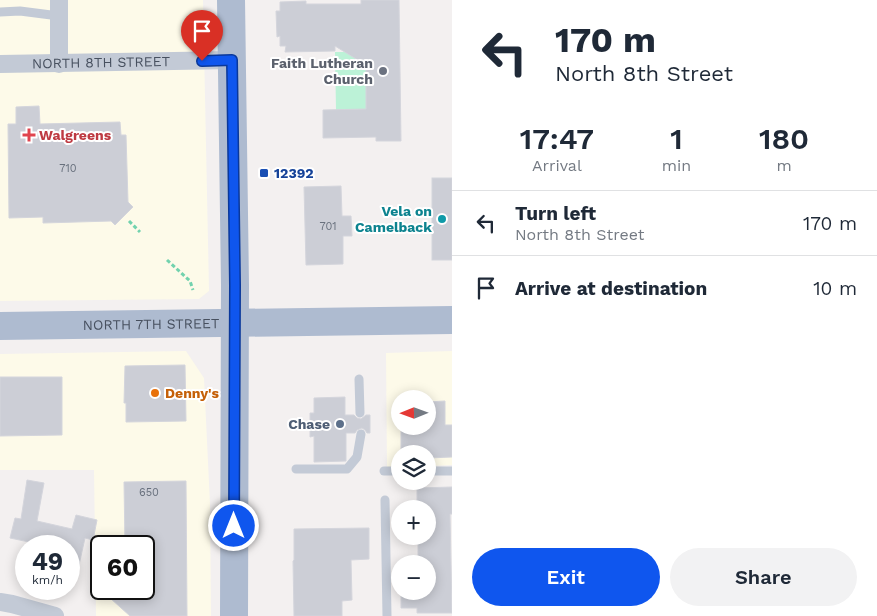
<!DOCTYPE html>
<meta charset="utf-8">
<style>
body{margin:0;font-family:"Work Sans",sans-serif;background:#f2f2f3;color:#1f2937;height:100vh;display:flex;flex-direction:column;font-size:19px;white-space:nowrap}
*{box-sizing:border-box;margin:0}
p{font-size:16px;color:#747a83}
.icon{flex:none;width:28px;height:28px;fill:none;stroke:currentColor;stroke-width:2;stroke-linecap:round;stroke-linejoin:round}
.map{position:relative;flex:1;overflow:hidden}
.drawer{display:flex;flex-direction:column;background:#fff;width:425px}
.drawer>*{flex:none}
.hud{background:#fff;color:#1f2937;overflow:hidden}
.needle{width:32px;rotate:269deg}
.buttons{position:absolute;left:391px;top:390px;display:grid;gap:10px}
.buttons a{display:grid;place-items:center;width:45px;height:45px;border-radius:50%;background:#fff;box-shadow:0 2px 12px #0003;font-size:25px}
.speed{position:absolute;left:15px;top:535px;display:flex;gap:10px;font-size:25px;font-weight:700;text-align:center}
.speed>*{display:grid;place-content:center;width:65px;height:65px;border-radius:50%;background:#fff;box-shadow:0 2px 12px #0003;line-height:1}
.speed small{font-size:12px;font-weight:400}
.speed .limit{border:2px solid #111;border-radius:8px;background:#fff;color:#111}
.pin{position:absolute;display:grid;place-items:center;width:42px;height:42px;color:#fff;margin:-51px -21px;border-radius:50% 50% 50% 0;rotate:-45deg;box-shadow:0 0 5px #0007}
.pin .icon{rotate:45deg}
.me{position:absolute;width:55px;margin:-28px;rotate:0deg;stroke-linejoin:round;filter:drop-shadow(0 0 4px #0008)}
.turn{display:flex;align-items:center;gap:18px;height:105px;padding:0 20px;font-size:22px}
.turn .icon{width:65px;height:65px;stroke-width:2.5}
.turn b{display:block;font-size:35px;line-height:42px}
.eta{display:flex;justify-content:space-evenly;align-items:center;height:85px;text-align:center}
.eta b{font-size:30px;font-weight:600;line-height:35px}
.cta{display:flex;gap:10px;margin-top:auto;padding:10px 20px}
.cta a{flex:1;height:58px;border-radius:30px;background:#0f56ee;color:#fff;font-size:20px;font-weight:600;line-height:58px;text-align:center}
.cta a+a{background:#f2f2f3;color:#1f2937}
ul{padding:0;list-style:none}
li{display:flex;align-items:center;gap:15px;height:65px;padding:0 20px;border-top:1px solid #e0e1e3}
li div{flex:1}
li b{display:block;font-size:19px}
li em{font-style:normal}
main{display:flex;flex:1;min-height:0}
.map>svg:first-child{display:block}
.commercial{fill:#fdfae9;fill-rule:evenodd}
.green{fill:#bcf2d7}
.building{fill:#ccced6;stroke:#d4d5dc}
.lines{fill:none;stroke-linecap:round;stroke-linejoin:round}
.path{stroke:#72d2ae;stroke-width:3;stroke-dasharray:4 2.5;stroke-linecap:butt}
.service{stroke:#c3cad6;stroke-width:9}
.minor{stroke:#c3cad6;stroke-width:18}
.primary{stroke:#aebbd0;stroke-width:28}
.route-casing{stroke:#0a389b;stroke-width:12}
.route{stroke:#0f56ee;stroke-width:9}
.worship-dot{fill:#6b7280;stroke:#fff;stroke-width:2}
.health-dot{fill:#e0444e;stroke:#fff;stroke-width:2}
.transit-dot{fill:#1a4fb4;stroke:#fff;stroke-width:2}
.culture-dot{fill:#0f9aa8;stroke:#fff;stroke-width:2}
.food-dot{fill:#e8710a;stroke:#fff;stroke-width:2}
.service-dot{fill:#5c6f8a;stroke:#fff;stroke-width:2}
.labels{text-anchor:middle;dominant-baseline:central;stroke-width:4;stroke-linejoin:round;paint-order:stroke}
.number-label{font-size:11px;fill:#68707d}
.street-label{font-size:14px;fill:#47505f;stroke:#fff}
.worship-label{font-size:14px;font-weight:bold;fill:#5b616d;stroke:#fff;text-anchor:end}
.health-label{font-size:14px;font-weight:bold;fill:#be3a42;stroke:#fff;text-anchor:start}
.transit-label{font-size:14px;font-weight:bold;fill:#164399;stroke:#fff;text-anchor:start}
.culture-label{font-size:14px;font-weight:bold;fill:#0d838f;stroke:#fff;text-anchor:end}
.food-label{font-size:14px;font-weight:bold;fill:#c56008;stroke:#fff;text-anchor:start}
.service-label{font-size:14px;font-weight:bold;fill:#4e5e75;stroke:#fff;text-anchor:end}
</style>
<main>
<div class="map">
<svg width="452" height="616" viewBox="0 0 452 616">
<rect width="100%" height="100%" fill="#f3f0f0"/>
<g class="commercial">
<polygon points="0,0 203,0 209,291 199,299 0,301"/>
<path d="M186,351L204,378L210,504L211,616H96L94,470H0V354ZM101,546H144V589H101Z"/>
<path d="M452,351V465L428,466V454H400V467H387L386,353ZM400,399H428V426H400Z"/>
</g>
<polygon class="green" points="335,52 353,52 358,60 366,65 366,109 336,110"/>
<g class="building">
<polygon points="361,0 399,0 401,141 376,141 376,137 323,138 323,110 366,109 366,65 335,46 335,51 285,52 286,46 280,46 280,36 277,37 276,11 280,11 280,2 306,1 306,4 361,4"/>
<polygon points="39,106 40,124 120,122 121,135 126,135 128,202 133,207 115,225 111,221 43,223 43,217 9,218 8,124 16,124 16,107"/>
<rect x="432" y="178" width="20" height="82"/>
<polygon points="341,186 342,216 351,216 352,236 343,236 343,264 306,265 304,187"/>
<polygon points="185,365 186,421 126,422 126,403 124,403 125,366"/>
<polygon points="0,377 62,377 62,435 0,436"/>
<polygon points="345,397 345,415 354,415 357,418 361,419 366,415 370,415 370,433 367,433 365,430 362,428 357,430 355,433 346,433 346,461 314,462 314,436 310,437 310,413 314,413 314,398"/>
<polygon points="445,401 445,425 452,425 452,457 428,458 428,454 401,454 401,426 428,426 428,402"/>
<polygon points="27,480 44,483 37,521 72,529 76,515 97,520 93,540 85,538 75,583 69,583 69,546 34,546 34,543 10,538 15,518 21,519"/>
<polygon points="186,481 187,616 130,616 110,598 126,599 125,589 144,589 144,546 125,546 124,482"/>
<polygon points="452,487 452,514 450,514 452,613 417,613 417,608 401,608 401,591 428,591 428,564 418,564 418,536 428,536 428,509 417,509 417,488"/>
<polygon points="369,528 369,559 351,560 352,600 342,601 342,616 294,616 293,561 294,560 294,529"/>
</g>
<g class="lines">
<g class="path">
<polyline points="129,221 140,232"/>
<polyline points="167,260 190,281 193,290"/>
</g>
<g class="service">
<polyline points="0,12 20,11 59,16"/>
<polyline points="359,379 360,413"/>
<polyline points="296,469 347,469 357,457 361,434"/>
<polyline points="384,471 400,471"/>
<polyline points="428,471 452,471"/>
<polyline points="385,500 387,616"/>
</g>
<g class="minor">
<path id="s1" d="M0,64L232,60"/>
<polyline points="59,64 59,0"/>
<polyline points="0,602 12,604 55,616"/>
</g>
<g class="primary">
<polyline points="231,0 235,285 234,616"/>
<path id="s2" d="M0,326L452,320"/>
</g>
</g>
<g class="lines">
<g class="route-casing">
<polyline id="route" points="202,61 232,60 235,285 234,526"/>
</g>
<use href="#route" class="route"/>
</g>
<circle class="worship-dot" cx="383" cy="71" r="5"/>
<path class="health-dot" d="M26.5 127.5h5v5h5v5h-5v5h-5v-5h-5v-5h5z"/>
<rect class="transit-dot" x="259" y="168" width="10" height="10" rx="2.5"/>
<circle class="culture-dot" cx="442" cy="219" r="5"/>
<circle class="food-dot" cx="155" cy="393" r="5"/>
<circle class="service-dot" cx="340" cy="424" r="5"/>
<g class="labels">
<g class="number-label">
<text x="68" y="168">710</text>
<text x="328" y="226">701</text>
<text x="149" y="492">650</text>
</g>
<g class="street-label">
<text stroke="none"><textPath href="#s1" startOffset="101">NORTH 8TH STREET</textPath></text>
<text stroke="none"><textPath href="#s2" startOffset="151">NORTH 7TH STREET</textPath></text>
</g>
<g class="worship-label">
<text x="373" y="63">Faith Lutheran<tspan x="373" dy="16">Church</tspan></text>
</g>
<g class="health-label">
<text x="39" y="135">Walgreens</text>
</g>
<g class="transit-label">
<text x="274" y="173">12392</text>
</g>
<g class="culture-label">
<text x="432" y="211">Vela on<tspan x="432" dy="16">Camelback</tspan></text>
</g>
<g class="food-label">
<text x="165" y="393">Denny's</text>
</g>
<g class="service-label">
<text x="330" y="424">Chase</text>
</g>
</g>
</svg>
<div class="buttons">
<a><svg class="needle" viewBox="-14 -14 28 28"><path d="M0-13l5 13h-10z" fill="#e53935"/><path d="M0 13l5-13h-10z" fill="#747a83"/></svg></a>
<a><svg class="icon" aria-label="layers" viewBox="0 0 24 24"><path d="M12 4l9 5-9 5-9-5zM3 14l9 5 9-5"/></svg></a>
<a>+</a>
<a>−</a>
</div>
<div class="speed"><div>49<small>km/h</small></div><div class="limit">60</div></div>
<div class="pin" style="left:202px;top:61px;background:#d93025"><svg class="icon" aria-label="arrive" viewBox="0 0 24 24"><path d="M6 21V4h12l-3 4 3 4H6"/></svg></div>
<svg class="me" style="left:234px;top:526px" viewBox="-20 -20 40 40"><circle r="17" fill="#0f56ee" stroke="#fff" stroke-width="3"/><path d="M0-11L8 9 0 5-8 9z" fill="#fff"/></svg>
</div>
<section class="drawer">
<div class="hud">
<div class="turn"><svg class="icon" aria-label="left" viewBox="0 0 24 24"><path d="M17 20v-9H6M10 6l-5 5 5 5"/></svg><div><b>170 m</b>North 8th Street</div></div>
</div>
<div class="eta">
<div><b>17:47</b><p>Arrival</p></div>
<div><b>1</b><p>min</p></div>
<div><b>180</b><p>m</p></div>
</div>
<ul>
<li><svg class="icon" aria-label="left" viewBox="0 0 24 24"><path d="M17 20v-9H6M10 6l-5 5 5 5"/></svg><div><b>Turn left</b><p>North 8th Street</p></div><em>170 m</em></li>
<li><svg class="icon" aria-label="arrive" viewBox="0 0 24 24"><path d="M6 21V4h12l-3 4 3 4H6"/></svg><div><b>Arrive at destination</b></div><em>10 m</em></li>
</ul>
<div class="cta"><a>Exit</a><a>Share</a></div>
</section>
</main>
